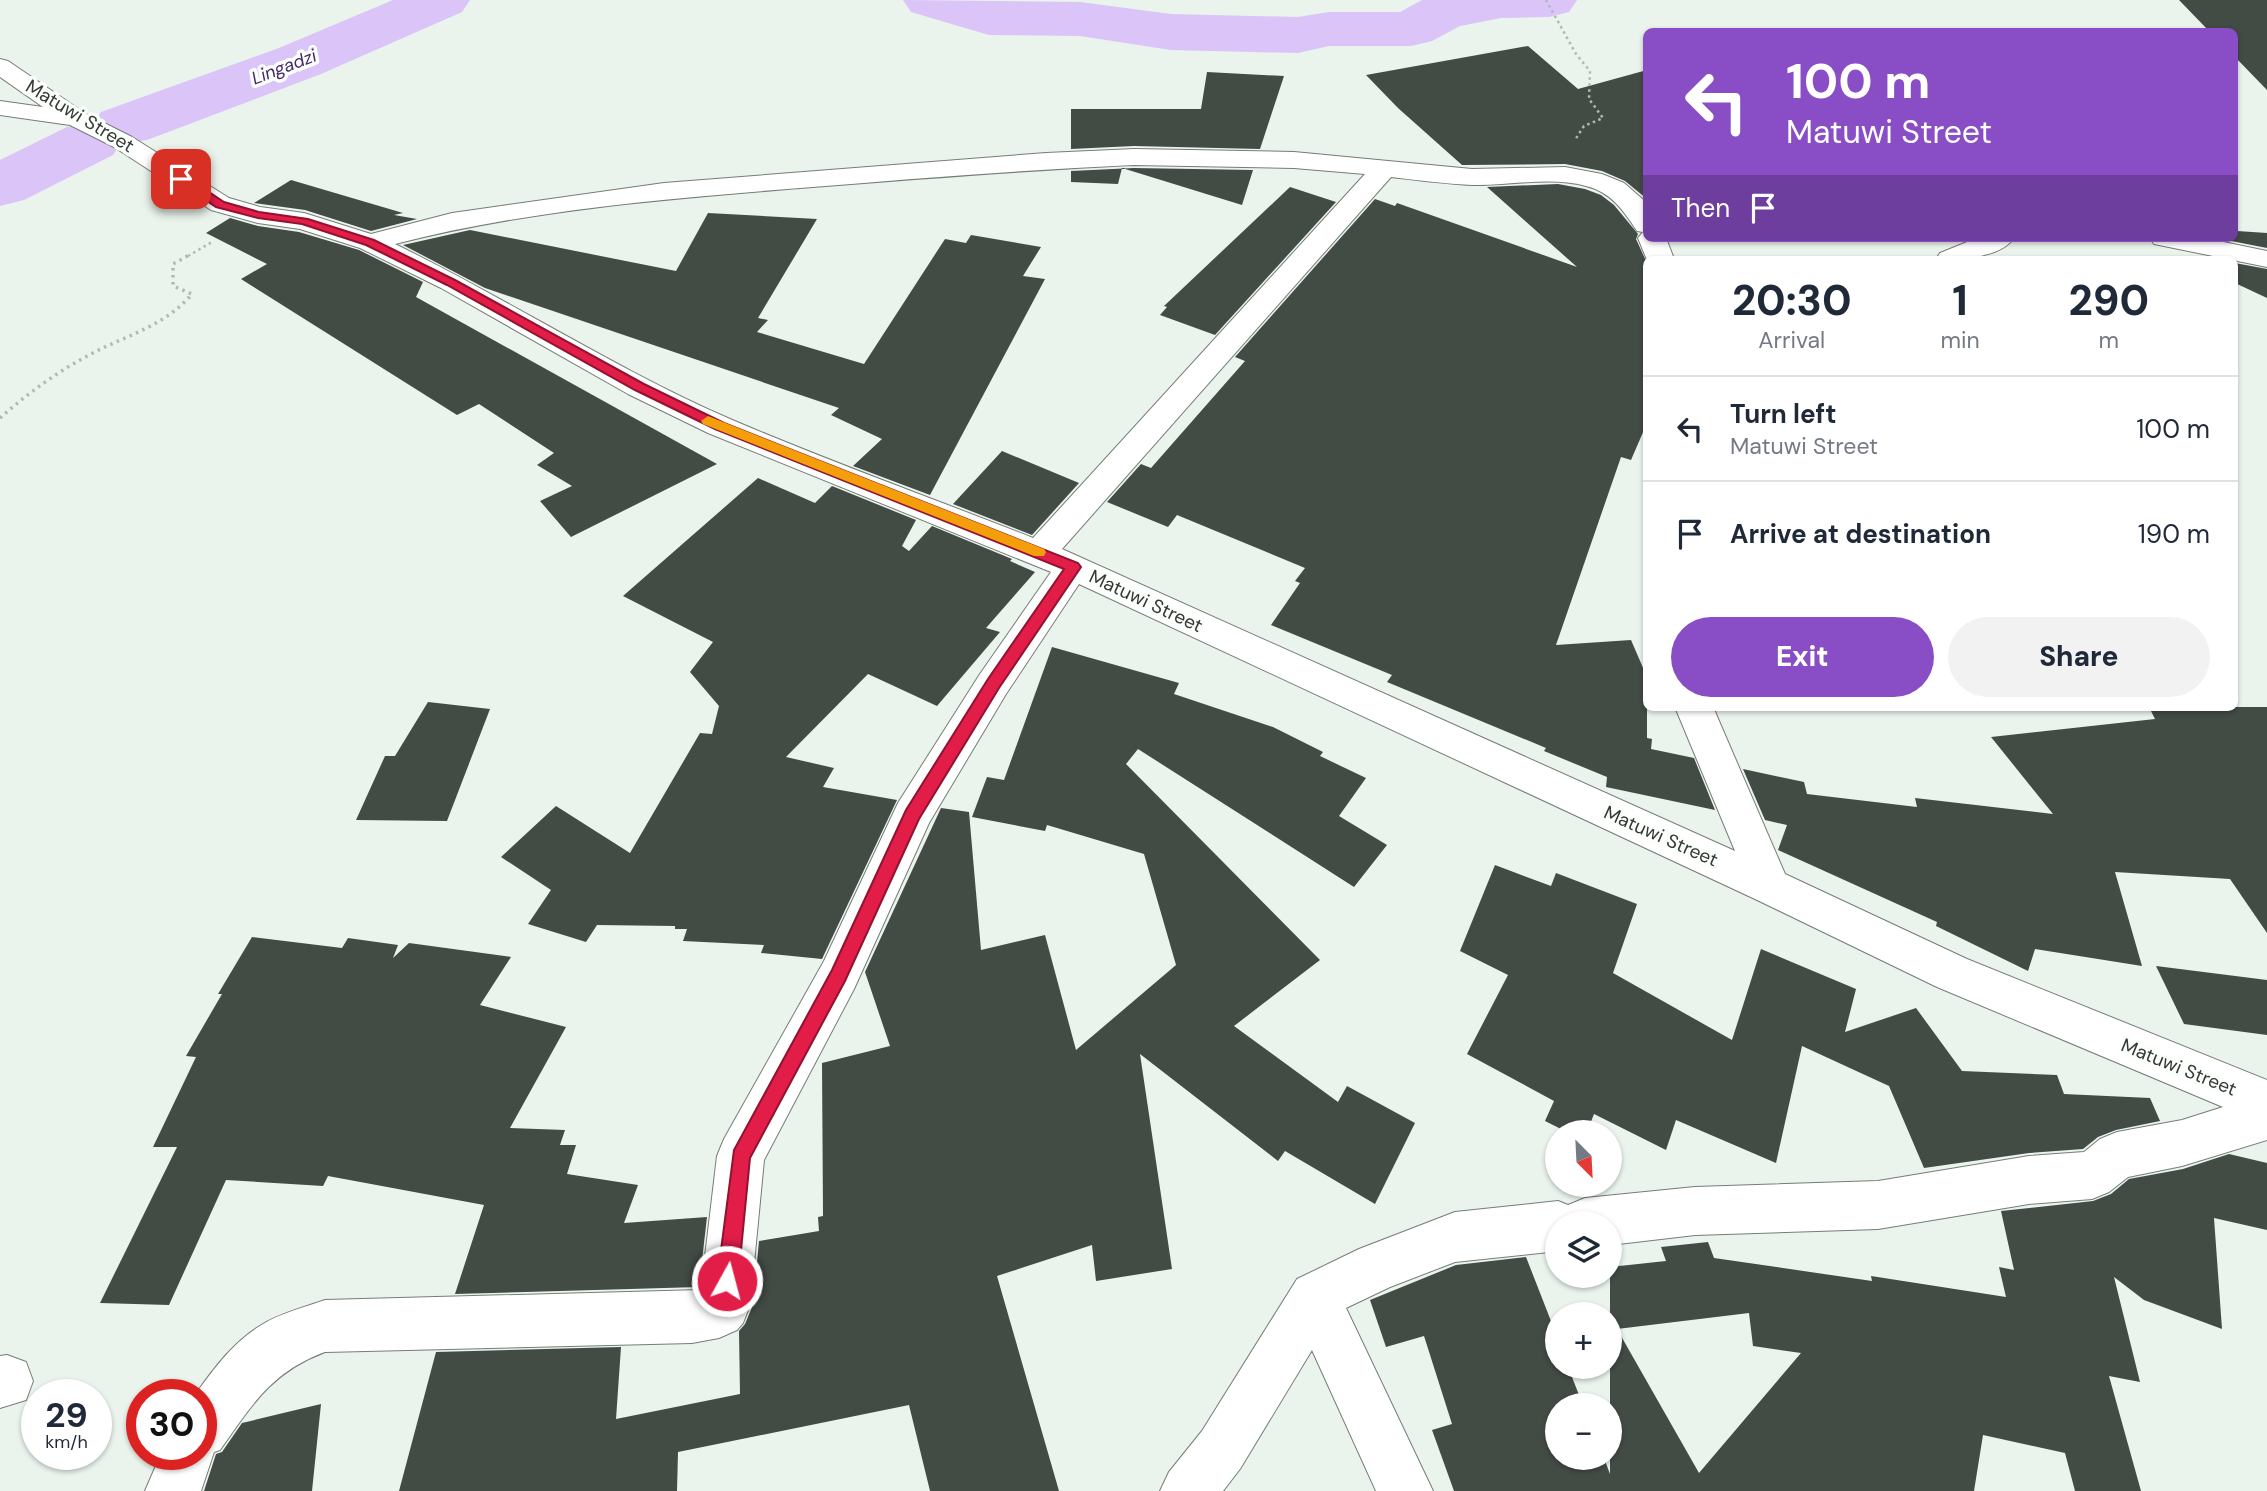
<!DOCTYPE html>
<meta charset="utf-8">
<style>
body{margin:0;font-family:"DM Sans",sans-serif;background:#f2f2f3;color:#1f2937;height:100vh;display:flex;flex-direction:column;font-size:26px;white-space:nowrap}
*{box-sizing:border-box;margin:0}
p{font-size:23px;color:#747a83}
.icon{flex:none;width:38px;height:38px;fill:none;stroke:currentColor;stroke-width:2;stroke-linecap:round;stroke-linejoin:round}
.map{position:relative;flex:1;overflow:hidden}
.details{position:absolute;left:1643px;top:256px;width:595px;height:455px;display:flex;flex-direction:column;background:#fff;border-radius:10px;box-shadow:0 2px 5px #0004}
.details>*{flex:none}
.guide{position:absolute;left:1643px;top:28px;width:595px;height:214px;border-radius:10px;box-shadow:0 2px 5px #0004;background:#894ec5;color:#fff;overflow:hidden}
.needle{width:46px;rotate:156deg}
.fabs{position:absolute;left:1545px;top:1120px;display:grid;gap:14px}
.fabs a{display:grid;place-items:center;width:77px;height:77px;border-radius:50%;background:#fff;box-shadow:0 2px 5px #0004;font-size:35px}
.speed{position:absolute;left:21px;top:1379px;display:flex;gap:14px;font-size:35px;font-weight:700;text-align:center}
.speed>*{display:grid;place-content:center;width:91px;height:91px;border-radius:50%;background:#fff;box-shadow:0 2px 5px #0004;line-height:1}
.speed small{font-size:18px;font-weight:400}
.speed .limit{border:10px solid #d22;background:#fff;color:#111}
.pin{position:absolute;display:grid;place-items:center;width:60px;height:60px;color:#fff;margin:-30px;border-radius:14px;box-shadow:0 4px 10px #0006}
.me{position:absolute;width:77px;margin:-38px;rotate:7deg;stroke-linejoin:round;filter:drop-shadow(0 0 5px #0008)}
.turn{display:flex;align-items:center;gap:24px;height:147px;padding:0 28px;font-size:32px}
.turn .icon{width:91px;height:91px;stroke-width:2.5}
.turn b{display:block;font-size:49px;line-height:60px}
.then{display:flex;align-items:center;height:66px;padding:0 28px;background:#0003;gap:14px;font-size:26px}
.eta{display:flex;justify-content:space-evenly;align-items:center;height:119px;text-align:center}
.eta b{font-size:42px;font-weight:800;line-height:49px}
.primary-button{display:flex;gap:14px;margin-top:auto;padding:14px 28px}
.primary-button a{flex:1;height:80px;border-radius:42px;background:#894ec5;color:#fff;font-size:28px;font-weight:800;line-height:80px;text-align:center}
.primary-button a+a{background:#f2f2f3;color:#1f2937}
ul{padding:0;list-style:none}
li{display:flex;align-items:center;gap:21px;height:105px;padding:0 28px;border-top:2px solid #e0e1e3}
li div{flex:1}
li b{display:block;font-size:26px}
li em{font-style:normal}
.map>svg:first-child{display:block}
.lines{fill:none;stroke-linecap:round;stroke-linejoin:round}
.river{fill:#dac4f8;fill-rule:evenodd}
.building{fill:#434b45;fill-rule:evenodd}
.minor-casing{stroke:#757d76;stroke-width:2}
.path-far1{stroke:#b2b9b3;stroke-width:2.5;stroke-dasharray:2.5 3.5;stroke-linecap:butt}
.path{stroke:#b2b9b3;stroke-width:3.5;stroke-dasharray:2.5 4.5;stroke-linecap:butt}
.minor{fill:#fff;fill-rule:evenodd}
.route{fill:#e11d48;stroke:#92132f;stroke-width:2}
.slow{fill:#f59e0b}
.labels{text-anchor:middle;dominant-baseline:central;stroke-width:7;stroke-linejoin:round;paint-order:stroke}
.far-water-label{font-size:18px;font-style:italic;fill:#462866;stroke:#fbfffc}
.street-label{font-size:19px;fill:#353835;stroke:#fbfffc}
</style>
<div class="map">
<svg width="2267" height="1491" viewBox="0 0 2267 1491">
<rect width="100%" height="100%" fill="#eaf3ec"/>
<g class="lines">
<g class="river">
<polygon points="393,0 470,0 462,12 321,74 147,140 120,144 113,155 24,200 0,206 0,160 67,127 94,123 101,112 279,48"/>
<polygon points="903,0 1080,2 1171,14 1298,17 1329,12 1400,12 1422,0 1577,0 1569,12 1549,17 1501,18 1460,26 1432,41 1411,46 1329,46 1298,53 1171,50 1080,36 989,35 911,12"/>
</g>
</g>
<g class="building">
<polygon points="2179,0 2267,0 2267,90 2235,57 2235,32 2210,32"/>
<polygon points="1528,46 1578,89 1647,70 1647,199 1625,181 1602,171 1565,164 1462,165 1398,108 1366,75"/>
<polygon points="1207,72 1284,76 1260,149 1134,146 1071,149 1071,109 1201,109"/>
<polygon points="1122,168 1118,184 1071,182 1071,171 1134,168 1253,170 1242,205"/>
<polygon points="291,180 403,213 394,215 417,219 371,231 305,210 254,203"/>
<polygon points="1558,184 1585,189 1601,195 1614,205 1638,234 1636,239 1647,263 1647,423 1631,460 1621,457 1556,645 1631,640 1647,677 1647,738 1652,739 1651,749 1694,758 1715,810 1606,787 1607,777 1544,751 1546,748 1387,682 1392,675 1271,625 1300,583 1295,581 1305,568 1177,515 1168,527 1107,502 1141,464 1151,468 1245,361 1235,357 1375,199 1395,206 1397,203 1577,267 1487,187"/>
<polygon points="1290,187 1336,202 1215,335 1160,315 1167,307 1164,306"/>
<polygon points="708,213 817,219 758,318 768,320 757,332 864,364 945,239 966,243 971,235 1041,247 1023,276 1045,279 930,495 853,466 882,439 831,415 839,408 485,288 403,245 470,230 676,271"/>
<polygon points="230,218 258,226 299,232 359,250 423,282 416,297 717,464 571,537 540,501 572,486 537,465 554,453 479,404 457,415 241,279 267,264 206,233"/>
<polygon points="2237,231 2267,233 2267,248 2221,239 2235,238"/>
<polygon points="2235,263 2267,269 2267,298 2235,283"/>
<polygon points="1002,451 1079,483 1032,535 953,504"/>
<polygon points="758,478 815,503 832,486 916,520 902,546 909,551 932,526 1012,559 1010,561 1035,572 986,628 1000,632 937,706 868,674 786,757 834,768 823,787 897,800 822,959 761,953 764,945 683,941 687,929 675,929 675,926 597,925 586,942 528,924 551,890 501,857 556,806 630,853 700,733 712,734 719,706 690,672 713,642 623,596"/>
<polygon points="1052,647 1179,683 1174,694 1273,727 1323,752 1320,756 1366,778 1339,816 1387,845 1354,887 1138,749 1126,764 1320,960 1234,1026 1338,1102 1347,1086 1415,1123 1375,1204 1285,1151 1278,1161 1140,1054 1172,1269 1096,1281 1092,1245 997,1276 1059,1491 930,1491 909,1405 678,1452 677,1491 399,1491 436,1352 621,1347 616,1419 740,1394 739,1331 745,1324 753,1305 759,1241 819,1231 818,1217 823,1216 822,1063 890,1046 865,972 941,808 969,812 981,950 1045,935 1076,1050 1176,965 1144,854 1047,825 1045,831 972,817 987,777 1004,780"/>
<polygon points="428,702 490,709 447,821 356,820 385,756 395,756"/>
<polygon points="2149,707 2267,707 2267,933 2230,879 2115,872 2142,966 2035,949 2028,971 1936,926 1937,922 1778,850 1787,825 1765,820 1743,769 1804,782 1807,794 1917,807 1915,798 2053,814 1991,737 2155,719"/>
<polygon points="1495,865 1551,886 1556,873 1637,904 1613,973 1732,1040 1761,949 1856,989 1845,1032 1916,1008 1962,1071 2057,1075 2064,1094 2150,1098 2160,1121 2116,1130 2098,1137 2083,1149 2029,1153 1924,1168 1889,1086 1802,1046 1776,1163 1676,1120 1666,1150 1594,1114 1587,1132 1567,1132 1545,1121 1554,1101 1467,1054 1508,975 1460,951"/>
<polygon points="252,937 342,948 348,938 398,945 393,958 409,943 511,957 480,1005 566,1027 510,1128 565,1130 560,1145 576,1145 567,1174 638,1185 624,1223 707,1217 699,1287 455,1294 484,1205 328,1176 323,1186 226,1180 169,1305 100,1303 177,1147 153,1147 196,1057 186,1056 222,994 218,994"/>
<polygon points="2156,966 2267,980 2267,1035 2184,1024"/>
<path d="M2229,1154L2267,1163V1230L2214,1218L2222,1329L2144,1300L2114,1277L2140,1382L2109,1376L2141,1491H2075L2065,1453L1983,1435L1974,1491H1454L1432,1430L1452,1424L1424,1336L1386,1347L1370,1300L1456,1265L1526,1257L1558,1339V1367H1568L1583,1405H1558V1458H1604L1610,1474V1267L1666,1261L1661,1247L1708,1242L1714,1258L1872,1281L1871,1276L2006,1297L1999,1267L2014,1270L2001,1211L2093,1201L2111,1194L2129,1179L2183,1169ZM1749,1313L1753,1346L1801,1353L1699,1473L1617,1329Z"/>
<polygon points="321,1404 312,1491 204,1491 216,1454 222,1452 242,1423"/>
</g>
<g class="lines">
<g class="minor-casing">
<g id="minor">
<path d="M0,59L8,61L86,114L132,137L229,198L260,207L304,213L371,234L452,213L664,183L1046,153L1134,149L1294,152L1472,169L1565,167L1602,174L1624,183L1647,203V238H1666L1674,259L1647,260L1638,238L1643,232L1637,231C1624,211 1611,192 1586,186C1550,176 1509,186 1472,185C1445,184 1418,180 1391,177L1062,549L1735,851L1675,707H1713L1785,874L1967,959L2267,1080V1140L2182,1166L2128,1177L2109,1192L2092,1199L2029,1204L1878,1229L1695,1235L1610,1245V1223H1558V1251L1455,1262L1390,1287L1346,1308L1433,1491H1376L1312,1350L1240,1469L1223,1491H1160L1169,1472L1202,1431L1297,1279L1359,1249L1455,1212L1558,1201L1568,1205L1585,1198L1695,1187L1878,1181L2029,1156L2084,1152L2100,1139L2117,1132L2182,1120L2223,1107L1937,987L1755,899L1079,584L1006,694L929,823L854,989L764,1160L750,1305L743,1323L737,1330L719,1338L692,1343L325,1352C271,1372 252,1405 220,1450L214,1452L201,1491H145L161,1454H201V1395H195C214,1368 234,1341 263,1324C281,1313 305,1307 325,1300L701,1290L717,1156L724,1139L824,961L898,803L980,674L1051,572L708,433L628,394L441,288L360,248L300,229L258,223L211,210L114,147L70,125L0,115V101L43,107L0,77ZM1134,165L1294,168L1365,174L1033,538C932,498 830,462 730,419C615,369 508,299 395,244C527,210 665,199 800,188C911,179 1022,170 1134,165Z"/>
<path d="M1977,238H2014C1999,259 1959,259 1936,259L1940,253Z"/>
<polygon points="2150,238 2204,238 2267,251 2267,267 2154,244"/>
<polygon points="7,1355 26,1362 33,1381 26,1400 0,1408 0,1356"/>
</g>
</g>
<g class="path-far1">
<polyline points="1546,0 1576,54 1590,71 1589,99 1603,118 1584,126 1575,140"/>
<polyline points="188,256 212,242"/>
</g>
<path class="path" d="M0,418C27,394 57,372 89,355C126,335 164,327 192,294L173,286V264L191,254"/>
<use href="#minor" class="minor"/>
</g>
<polygon class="route" points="177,176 185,176 224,202 259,212 308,219 374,240 455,280 644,384 724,423 1078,563 1081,567 999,688 919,819 845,981 750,1158 738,1281 735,1289 727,1292 720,1289 717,1281 734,1150 832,970 906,810 988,679 1064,569 715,429 635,390 447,285 366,245 302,224 258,218 216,207 177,181"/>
<polygon class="slow" points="708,416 1044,549 1046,552 1044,556 1034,556 703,424 701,421"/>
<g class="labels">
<g class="far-water-label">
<text transform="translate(284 67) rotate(-21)">Lingadzi</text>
</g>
<g class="street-label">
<text transform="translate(80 116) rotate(31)">Matuwi Street</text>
<text transform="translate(1146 601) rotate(25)">Matuwi Street</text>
<text transform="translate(1661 836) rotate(24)">Matuwi Street</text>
<text transform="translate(2179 1067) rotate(22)">Matuwi Street</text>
</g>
</g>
</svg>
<div class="fabs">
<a><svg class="needle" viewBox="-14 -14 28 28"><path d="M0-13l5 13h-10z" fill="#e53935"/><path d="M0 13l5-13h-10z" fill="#747a83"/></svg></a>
<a><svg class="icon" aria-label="layers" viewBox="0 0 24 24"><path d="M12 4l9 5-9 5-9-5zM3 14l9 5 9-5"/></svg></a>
<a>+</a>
<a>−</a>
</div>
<div class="speed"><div>29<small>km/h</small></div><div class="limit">30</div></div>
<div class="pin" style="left:181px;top:179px;background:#d93025"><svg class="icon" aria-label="arrive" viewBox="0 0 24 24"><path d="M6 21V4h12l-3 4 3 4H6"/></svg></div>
<svg class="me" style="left:727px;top:1281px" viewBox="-20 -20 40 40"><circle r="17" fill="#e11d48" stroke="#fff" stroke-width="3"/><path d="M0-11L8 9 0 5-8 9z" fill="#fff"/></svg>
<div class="guide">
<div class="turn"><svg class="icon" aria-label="left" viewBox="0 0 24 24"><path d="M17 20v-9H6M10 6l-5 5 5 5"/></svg><div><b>100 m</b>Matuwi Street</div></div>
<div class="then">Then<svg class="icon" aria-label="arrive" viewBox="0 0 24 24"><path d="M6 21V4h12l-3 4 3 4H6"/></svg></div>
</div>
<section class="details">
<div class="eta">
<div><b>20:30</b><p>Arrival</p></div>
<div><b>1</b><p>min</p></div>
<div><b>290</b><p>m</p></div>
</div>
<ul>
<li><svg class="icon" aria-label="left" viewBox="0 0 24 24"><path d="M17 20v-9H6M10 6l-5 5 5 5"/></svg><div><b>Turn left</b><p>Matuwi Street</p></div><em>100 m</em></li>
<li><svg class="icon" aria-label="arrive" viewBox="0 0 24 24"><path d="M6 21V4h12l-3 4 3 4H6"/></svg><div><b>Arrive at destination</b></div><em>190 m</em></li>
</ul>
<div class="primary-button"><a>Exit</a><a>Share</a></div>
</section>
</div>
